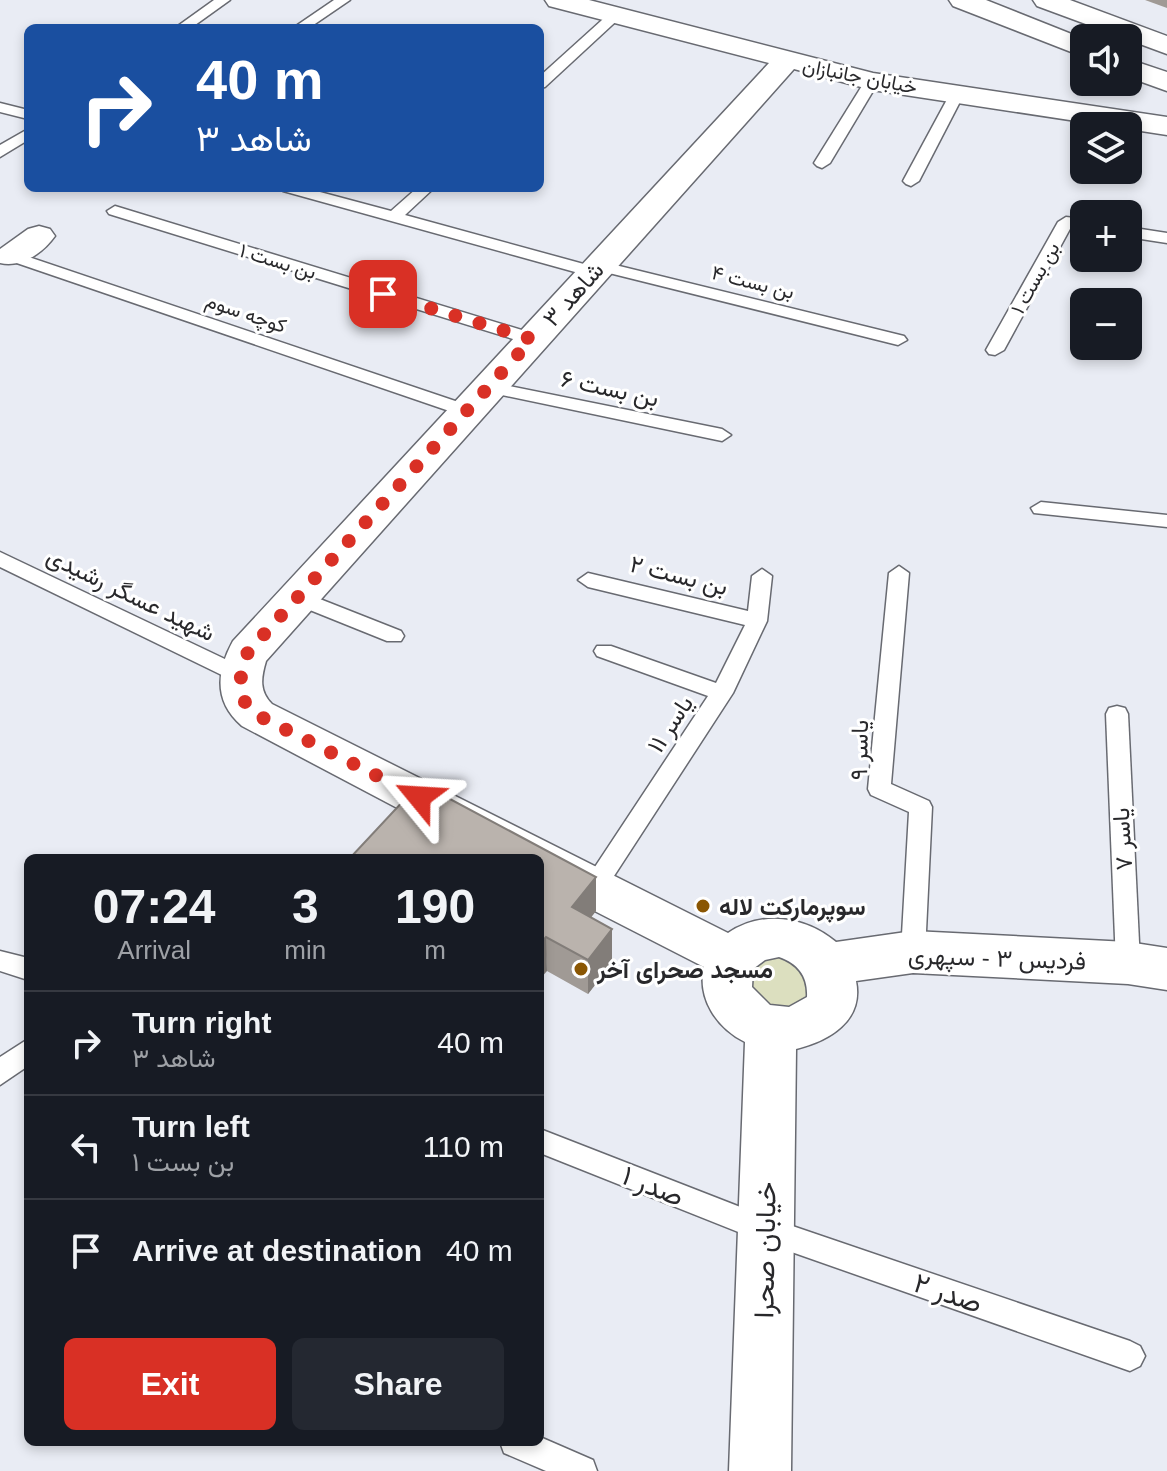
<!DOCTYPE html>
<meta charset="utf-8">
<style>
body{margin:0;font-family:Arial,Vazirmatn,sans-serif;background:#242831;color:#f1f3f6;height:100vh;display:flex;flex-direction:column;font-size:30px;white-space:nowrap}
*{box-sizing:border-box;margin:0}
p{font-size:26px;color:#9ea1a6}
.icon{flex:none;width:44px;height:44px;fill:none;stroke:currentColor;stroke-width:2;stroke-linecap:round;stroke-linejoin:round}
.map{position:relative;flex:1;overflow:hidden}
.panel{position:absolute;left:24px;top:854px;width:520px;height:592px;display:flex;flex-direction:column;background:#171b24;border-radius:12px;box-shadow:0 4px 12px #0003}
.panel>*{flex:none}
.banner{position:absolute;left:24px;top:24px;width:520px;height:168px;border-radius:12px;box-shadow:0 4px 12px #0003;background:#1a4fa0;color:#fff;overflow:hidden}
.controls{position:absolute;left:1070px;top:24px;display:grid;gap:16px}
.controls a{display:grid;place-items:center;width:72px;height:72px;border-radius:12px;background:#171b24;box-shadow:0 4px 12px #0003;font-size:40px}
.pin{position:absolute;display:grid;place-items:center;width:68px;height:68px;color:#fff;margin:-34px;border-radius:16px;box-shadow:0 4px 12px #0006}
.me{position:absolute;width:88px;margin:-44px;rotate:297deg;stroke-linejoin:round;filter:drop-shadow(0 0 6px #0008)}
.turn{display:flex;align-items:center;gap:28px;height:168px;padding:0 40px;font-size:36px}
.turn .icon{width:104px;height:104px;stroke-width:2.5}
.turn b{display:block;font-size:56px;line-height:68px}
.eta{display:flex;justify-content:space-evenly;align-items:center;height:136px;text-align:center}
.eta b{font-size:48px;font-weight:600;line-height:56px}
.cta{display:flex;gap:16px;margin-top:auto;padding:16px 40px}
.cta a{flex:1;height:92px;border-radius:12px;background:#d93025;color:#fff;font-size:32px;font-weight:600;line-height:92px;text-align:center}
.cta a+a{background:#242831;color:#f1f3f6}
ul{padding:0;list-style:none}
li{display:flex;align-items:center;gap:24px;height:104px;padding:0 40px;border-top:2px solid #363941}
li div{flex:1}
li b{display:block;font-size:30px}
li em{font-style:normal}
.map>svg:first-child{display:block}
.green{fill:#dcdfbf}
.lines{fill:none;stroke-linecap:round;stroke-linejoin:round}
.lane-casing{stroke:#686a71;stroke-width:3}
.street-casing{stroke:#686a71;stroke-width:3}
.secondary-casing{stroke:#686a71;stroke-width:3}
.lane{fill:#fff;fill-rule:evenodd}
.street{fill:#fff;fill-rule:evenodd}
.secondary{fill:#fff;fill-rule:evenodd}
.wall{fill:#a09a95}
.shaded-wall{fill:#827d79}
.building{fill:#bab3ad;stroke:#827d79;stroke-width:2}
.route{stroke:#d93025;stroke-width:14;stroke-dasharray:0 25.2}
.poi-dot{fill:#8a5603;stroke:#fff;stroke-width:3}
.labels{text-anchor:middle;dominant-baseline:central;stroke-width:6;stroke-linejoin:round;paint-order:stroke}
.far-street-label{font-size:20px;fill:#28282b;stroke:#fff}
.street-label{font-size:24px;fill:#28282b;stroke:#fff}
.poi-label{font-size:24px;font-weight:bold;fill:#28282b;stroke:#fff;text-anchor:start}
.near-street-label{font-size:28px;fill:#28282b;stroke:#fff}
</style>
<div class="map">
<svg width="1167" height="1471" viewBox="0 0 1167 1471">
<rect width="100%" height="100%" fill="#e9ecf4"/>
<polygon class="green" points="786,951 817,984 799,1010 755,1005 744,967"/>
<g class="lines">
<g class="lane-casing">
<g id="lane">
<polygon points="214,0 230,0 191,28 175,28"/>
<polygon points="334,0 350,0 309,28 293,28"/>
<polygon points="612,11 624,14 545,87 540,88 540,76"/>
<polygon points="872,77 879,81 830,163 822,168 817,166 814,163 865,81"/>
<polygon points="957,90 964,94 919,181 911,186 906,184 903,181 950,94"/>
<polygon points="0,103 28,110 28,119 0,112"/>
<polygon points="28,129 28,140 0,157 0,145"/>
<polygon points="280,188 305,188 391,211 417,188 434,188 405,215 591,266 599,261 904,336 907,340 898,345 601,271 593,277 283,191"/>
<polygon points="115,206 538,335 541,339 538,343 526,343 109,214 107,211"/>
<polygon points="1066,217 1084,219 1084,229 1071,227 1004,350 995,355 989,354 986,350 1058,222"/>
<polygon points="1128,227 1167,233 1167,243 1128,237"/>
<polygon points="11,251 473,407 476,411 473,415 461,415 5,259 5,253"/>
<polygon points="489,382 722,429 731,435 722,441 483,391 480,387 483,383"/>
<polygon points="1041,502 1167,515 1167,527 1034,513 1031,508"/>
<polygon points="0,552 248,670 251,675 248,680 232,680 0,567"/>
<polygon points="899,566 909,573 891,784 929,801 932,807 925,952 922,959 913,962 904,959 901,952 909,812 871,795 868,789 889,573"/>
<polygon points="762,569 772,576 767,621 733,693 601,896 593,899 585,896 581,889 585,882 708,696 597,656 594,651 597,646 611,646 716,683 745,625 588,587 578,580 588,573 748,611 752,576"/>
<polygon points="297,590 401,631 404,636 401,641 387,641 290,602 287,597 290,592"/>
<polygon points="1117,706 1125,708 1128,714 1140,963 1137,970 1128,973 1119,970 1116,963 1106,714 1109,708"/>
<polygon points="0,951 28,958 28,980 0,971"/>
<polygon points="28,1039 28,1066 0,1085 0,1057"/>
<polygon points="540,1129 766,1217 1130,1341 1140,1346 1145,1356 1140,1366 1130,1371 766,1243 540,1153"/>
<polygon points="540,1437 593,1460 597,1471 546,1471 504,1453 500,1442 540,1442"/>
</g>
</g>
<g class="street-casing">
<g id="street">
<path d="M545,0H589L873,73L1167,117V135L1128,129V126H1109L872,90L794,69L266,661C261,678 259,691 272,704L728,933C762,910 805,916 836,942L913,931L1128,942L1167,948V990L1128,984L913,973L856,981C864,1021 829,1041 796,1049L791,1471H729L745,1042C717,1028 697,999 704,967L540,883V858H492L242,726C214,702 216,672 233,641L769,63L549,6ZM779,957C799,964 808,977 807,997L789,1007L770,1005L752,987L753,969L765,960Z"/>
<path d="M39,226L50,229L55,236C43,253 21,268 0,263V249L28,229Z"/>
</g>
</g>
<g class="secondary-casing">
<g id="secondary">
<polygon points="949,0 986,0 1084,39 1084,57 953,6"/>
<polygon points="1033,0 1070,0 1167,36 1167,54 1037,6"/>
<polygon points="1128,59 1167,72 1167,91 1128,77"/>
</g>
</g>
<use href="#lane" class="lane"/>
<use href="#street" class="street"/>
<use href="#secondary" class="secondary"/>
</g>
<g class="wall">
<polygon points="1145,0 1167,0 1167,8"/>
<polygon points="540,858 596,911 591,917 612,963 588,994 547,971"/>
</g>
<g class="shaded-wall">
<polygon points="596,877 596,911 572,942 572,907"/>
<polygon points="612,929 612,963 588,994 588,960"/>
<polygon points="546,937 547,971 540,979 540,944"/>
</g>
<polygon class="building" points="420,783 596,877 572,907 612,929 588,960 546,937 540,944 540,858 350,858"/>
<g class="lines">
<path class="route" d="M383,294L532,339L248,652C239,676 234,698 257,715L419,797"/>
</g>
<g class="poi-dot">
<circle cx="703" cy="906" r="8"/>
<circle cx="581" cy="969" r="8"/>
</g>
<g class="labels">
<g class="far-street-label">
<text transform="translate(860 76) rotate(11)">خیابان جانبازان</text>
<text transform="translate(278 261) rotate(17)">بن بست ۱</text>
<text transform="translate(1035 278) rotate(-61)">بن بست ۱</text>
<text transform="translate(753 282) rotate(14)">بن بست ۴</text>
<text transform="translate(246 313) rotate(19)">کوچه سوم</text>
</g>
<g class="street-label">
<text transform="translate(573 294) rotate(-48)">شاهد ۳</text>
<text transform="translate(610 388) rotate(12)">بن بست ۶</text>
<text transform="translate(679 575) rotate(14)">بن بست ۲</text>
<text transform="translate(131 594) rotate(26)">شهید عسگر رشیدی</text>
<text transform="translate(670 724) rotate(-57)">یاسر ۱۱</text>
<text transform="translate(859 750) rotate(-89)">یاسر ۹</text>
<text transform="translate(1122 839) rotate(-93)">یاسر ۷</text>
<text transform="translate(997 958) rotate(2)">فردیس ۳ - سپهری</text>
</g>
<g class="poi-label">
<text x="719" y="906">سوپرمارکت لاله</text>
<text x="597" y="969">مسجد صحرای آخر</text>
</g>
<g class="near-street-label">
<text transform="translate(653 1186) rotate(22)">صدر ۱</text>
<text transform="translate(765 1250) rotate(-89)">خیابان صحرا</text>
<text transform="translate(948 1293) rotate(19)">صدر ۲</text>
</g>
</g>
</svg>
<div class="controls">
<a><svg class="icon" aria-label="sound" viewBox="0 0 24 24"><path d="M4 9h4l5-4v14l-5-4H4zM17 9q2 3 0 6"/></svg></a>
<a><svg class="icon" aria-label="layers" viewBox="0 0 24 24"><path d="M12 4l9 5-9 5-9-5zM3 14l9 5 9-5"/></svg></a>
<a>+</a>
<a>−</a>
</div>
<div class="pin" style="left:383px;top:294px;background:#d93025"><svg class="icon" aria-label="arrive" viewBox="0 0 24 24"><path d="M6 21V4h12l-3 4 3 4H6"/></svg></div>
<svg class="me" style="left:419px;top:797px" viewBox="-20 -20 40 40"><path d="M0-17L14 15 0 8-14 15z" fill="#d93025" stroke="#fff" stroke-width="4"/></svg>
<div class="banner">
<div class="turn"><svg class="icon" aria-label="right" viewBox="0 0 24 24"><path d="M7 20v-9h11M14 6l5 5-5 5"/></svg><div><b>40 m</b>شاهد ۳</div></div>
</div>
<section class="panel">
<div class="eta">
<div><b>07:24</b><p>Arrival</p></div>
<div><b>3</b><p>min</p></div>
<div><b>190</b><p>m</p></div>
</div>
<ul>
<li><svg class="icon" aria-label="right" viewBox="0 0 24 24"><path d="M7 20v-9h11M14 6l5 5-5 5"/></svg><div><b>Turn right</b><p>شاهد ۳</p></div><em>40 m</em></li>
<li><svg class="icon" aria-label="left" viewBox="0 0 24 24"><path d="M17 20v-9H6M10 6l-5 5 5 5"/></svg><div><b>Turn left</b><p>بن بست ۱</p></div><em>110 m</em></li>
<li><svg class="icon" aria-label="arrive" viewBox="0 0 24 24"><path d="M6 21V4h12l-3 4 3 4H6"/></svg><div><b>Arrive at destination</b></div><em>40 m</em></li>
</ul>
<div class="cta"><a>Exit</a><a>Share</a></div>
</section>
</div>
